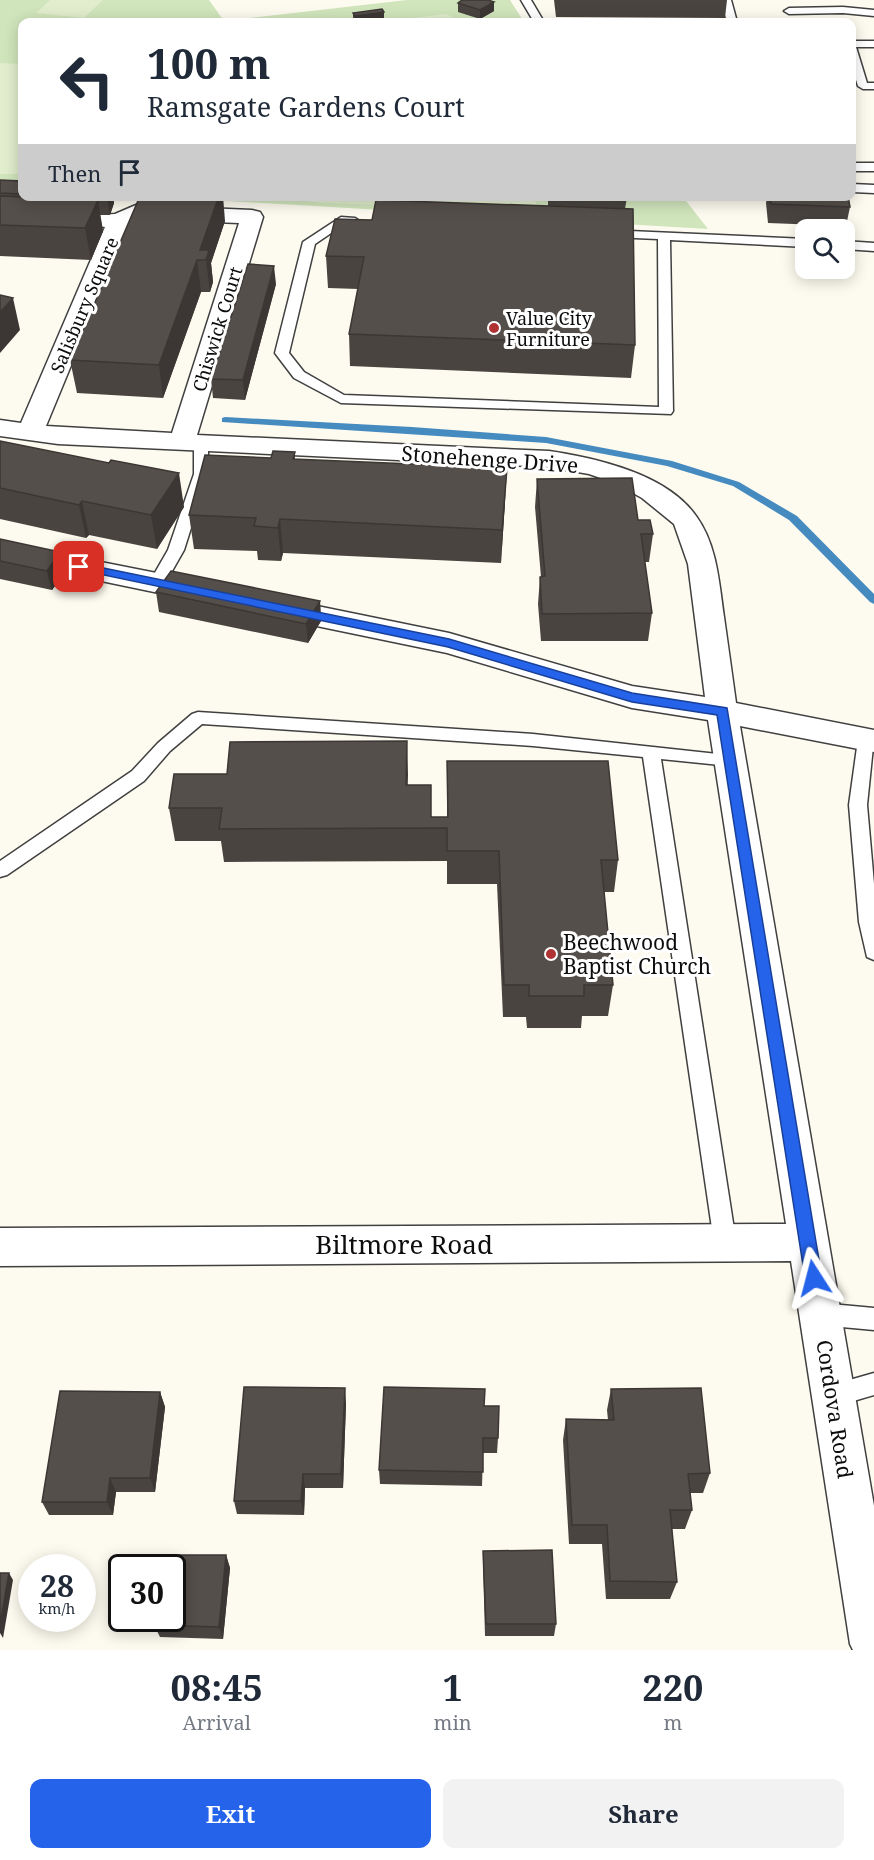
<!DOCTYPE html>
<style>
body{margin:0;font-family:"Noto Serif",serif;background:#f2f2f3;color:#1f2937;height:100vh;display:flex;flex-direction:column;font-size:22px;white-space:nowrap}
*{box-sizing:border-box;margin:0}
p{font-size:20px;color:#747a83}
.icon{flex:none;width:33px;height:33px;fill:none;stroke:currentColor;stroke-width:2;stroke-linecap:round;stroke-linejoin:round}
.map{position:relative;height:1650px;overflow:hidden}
.sheet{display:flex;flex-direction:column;background:#fff;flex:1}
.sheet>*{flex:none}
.banner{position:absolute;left:18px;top:18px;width:838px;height:183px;border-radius:12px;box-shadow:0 3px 15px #0003;background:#fff;color:#1f2937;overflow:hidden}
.tools{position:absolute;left:795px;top:219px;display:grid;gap:12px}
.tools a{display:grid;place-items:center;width:60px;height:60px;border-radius:12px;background:#fff;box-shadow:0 3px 15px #0003;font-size:30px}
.speed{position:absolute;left:18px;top:1554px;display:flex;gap:12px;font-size:30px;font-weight:700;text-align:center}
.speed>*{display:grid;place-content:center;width:78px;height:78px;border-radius:50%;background:#fff;box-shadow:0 3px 15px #0003;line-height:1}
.speed small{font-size:15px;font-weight:400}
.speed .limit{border:3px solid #111;border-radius:9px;background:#fff;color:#111}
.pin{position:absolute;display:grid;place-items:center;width:51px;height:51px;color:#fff;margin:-26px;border-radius:12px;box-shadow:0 3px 9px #0006}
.me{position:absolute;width:66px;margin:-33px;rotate:351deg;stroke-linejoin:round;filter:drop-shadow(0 0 4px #0008)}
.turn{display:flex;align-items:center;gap:21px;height:126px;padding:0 30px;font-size:27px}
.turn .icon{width:78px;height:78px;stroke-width:2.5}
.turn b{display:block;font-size:42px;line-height:51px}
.then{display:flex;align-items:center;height:57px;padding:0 30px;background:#0003;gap:12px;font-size:22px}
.eta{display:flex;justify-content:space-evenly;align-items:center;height:102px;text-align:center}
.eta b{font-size:36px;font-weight:700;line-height:42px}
.cta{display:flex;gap:12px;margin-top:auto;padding:12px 30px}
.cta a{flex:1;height:69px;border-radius:12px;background:#2563eb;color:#fff;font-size:24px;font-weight:700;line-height:69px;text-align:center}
.cta a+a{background:#f2f2f3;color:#1f2937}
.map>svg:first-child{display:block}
.green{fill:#d0e5bc}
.pitch{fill:#e1edcd}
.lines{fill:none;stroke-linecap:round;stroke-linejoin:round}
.stream{fill:#468bc0;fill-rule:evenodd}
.lane-casing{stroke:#404040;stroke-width:3}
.street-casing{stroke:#404040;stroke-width:3}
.lane{fill:#fff;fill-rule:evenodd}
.street{fill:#fff;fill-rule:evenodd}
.wall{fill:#494440}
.shaded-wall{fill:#3c3734}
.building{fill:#554f4b;stroke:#3c3734;stroke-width:1.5}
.route{fill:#2563eb;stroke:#184099;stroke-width:1.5}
.poi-dot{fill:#b03334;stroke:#fff;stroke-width:2}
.labels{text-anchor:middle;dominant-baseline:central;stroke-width:6;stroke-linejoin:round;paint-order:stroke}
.far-street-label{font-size:18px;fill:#0d0d0d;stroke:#fff}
.far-poi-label{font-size:18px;fill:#0d0d0d;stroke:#fff;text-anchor:start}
.street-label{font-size:21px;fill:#0d0d0d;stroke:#fff}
.poi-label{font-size:21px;fill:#0d0d0d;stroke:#fff;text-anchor:start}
.near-street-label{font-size:26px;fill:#0d0d0d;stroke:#fff}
</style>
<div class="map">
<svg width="874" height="1650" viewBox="0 0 874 1650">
<rect width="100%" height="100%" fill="#fdfbef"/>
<g class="green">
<polygon points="0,0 209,0 224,21 407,0 510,0 524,22 530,22 22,22 22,188 0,187"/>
<polygon points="159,197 683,197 708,229"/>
</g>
<g class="pitch">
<polygon points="50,0 103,0 84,18 36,13"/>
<polygon points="446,14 463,22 379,22"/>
<polygon points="0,63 22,64 22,174 0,174"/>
<polygon points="534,196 537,207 526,210 322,203 272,197"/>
</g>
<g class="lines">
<polygon class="stream" points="225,417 412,427 546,437 672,461 739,482 797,516 874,594 874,604 870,602 789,520 733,486 667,466 546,443 222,422 222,418"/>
<g class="lane-casing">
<g id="lane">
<polygon points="521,0 531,0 544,22 534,22"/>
<polygon points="721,0 731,0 737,22 727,22"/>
<polygon points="843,7 874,10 874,16 843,13 789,14 784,11 789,8"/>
<polygon points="852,41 874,41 874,47 856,47 867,83 874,83 874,89 863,89 858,86 852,67"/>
<rect x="852" y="163" width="22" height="8"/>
<polygon points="852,184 874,185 874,193 852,192"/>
<polygon points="341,217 355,218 361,222 355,226 343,225 315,244 289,353 304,372 344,395 659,407 658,239 611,237 605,233 607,230 806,239 806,247 670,240 673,411 671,414 341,403 294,378 275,353 303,242"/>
<polygon points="844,241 874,243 874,251 844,249"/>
<polygon points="201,438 208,442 208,474 184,550 163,587 151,587 149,583 168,550 194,474 194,442"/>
<polygon points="198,712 533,734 736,756 739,760 736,764 730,766 661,759 736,1242 733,1249 725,1252 717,1249 714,1242 643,757 533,746 202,724 170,751 144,781 7,875 0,877 0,861 132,771 158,743 192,714"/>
<polygon points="867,734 874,737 867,805 874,884 874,960 867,957 859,922 849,805 858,740 861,736"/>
<polygon points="820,1303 874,1308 874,1330 820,1325 812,1322 809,1314 812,1306"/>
<polygon points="874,1373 874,1395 833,1407 825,1403 821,1395 825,1387"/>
</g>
</g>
<g class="street-casing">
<g id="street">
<path d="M136,205L252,210L260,212L263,217L197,435L549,451C596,458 667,474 696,516C717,545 719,582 724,617C728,645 732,674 736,703L874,730V752L740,726L874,1506V1650H853L850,1644L791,1261L0,1266V1228L786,1224L708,720L632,708L447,653L278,618L268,615L263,608L268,601L278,598L449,633L632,686L705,697L688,564L674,524L642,498L615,483L589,474L549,467L58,444L0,436V420L21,423L105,227L91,225L88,220L91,215L115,214ZM140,219L239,223L172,433L46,426L129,225Z"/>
<polygon points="0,542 207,583 217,586 221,593 217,600 207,603 0,560"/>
</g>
</g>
<use href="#lane" class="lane"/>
<use href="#street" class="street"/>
</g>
<g class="wall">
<polygon points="554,0 727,0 725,18 556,17"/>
<polygon points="494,2 494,11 480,19 458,12 458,3"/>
<polygon points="384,12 384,21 374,22 353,22 353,13"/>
<polygon points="0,180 22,181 22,196 113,196 114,203 110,215 100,215 103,231 91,260 0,256"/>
<polygon points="548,196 642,196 627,197 625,209 635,345 631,378 350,366 349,334 358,289 328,288 326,256 372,220 548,206"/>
<polygon points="767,196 848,196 850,207 846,226 768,223 766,203"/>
<polygon points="225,221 211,263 213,282 210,292 201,292 163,398 77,393 70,360 108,273 105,255 119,245"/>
<polygon points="276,284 245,400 213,398 211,379"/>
<polygon points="0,441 184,507 157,549 89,535 86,538 0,519"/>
<polygon points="295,452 295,459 505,502 501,563 283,553 281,561 258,560 257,551 194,549 189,515 271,458"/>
<polygon points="537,479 638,520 653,534 649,562 645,562 652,613 648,641 541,641 538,604 540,577 541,577 535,507"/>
<polygon points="0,539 65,572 52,590 0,579"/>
<polygon points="156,592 320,601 321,621 308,643 159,612"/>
<polygon points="447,761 618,860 614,892 604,892 613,985 608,1016 582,1016 581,1028 527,1028 526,1017 503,1017 497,884 447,884 447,861 224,862 221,841 175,841 169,808 407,785 431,817 447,817"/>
<polygon points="611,1389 710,1473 703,1493 690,1493 692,1510 685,1529 672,1529 677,1582 670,1599 606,1599 602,1544 569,1544 563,1440 566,1419 608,1420 607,1410"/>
<polygon points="160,1392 165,1407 155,1492 116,1492 113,1515 49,1515 42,1502"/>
<polygon points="346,1403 343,1488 305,1488 304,1515 237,1514 234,1501"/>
<polygon points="484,1406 498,1438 497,1453 483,1453 482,1486 380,1484 379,1470"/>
<polygon points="483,1551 556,1624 554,1636 485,1636 483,1564"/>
<polygon points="226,1555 230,1568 223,1639 160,1637 154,1625"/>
</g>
<g class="shaded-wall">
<polygon points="494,2 494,11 480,19 480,10"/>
<polygon points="384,12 384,21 374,22 355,22 355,16"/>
<polygon points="113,196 114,203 110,215 107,197"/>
<polygon points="219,196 223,196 225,221 211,263 213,282 210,292 206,260 200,250"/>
<polygon points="98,200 103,231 91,260 85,228"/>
<polygon points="197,260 201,292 163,398 159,365"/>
<polygon points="274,266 276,284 245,400 243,380"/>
<polygon points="13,298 20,330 0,353 0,312"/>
<polygon points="507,468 505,502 501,563 502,530"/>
<polygon points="179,473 184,507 157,549 151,515"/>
<polygon points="82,501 89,535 86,538 79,505"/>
<polygon points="280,519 283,553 281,561 278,528"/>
<polygon points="60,552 65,572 52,590 47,571"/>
<polygon points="320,601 321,621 308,643 306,624"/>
<polygon points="407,741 408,774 407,818 406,785"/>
<polygon points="345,1388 346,1403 343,1488 341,1474"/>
<polygon points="160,1392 165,1407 155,1492 150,1478"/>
<polygon points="303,1474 305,1488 304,1515 301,1501"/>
<polygon points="110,1478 116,1492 113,1515 107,1502"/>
<polygon points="226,1555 230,1568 223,1639 219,1627"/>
<polygon points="9,1573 13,1580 3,1638 0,1633 0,1625"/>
</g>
<g class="building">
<polygon points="462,0 488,0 494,2 480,10 458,3"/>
<polygon points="382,9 384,12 355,16 353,13"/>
<polygon points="0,180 22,181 22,194 0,193"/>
<polygon points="0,196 98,200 85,228 0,225"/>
<polygon points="140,196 219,196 200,250 209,250 206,260 197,260 159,365 70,360 115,256 105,255 110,245 119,245"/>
<polygon points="770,196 848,196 850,207 771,204"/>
<polygon points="376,200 633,209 635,345 349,334 364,257 326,256 335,219 372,220"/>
<polygon points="248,264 274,266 243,380 211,379"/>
<polygon points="0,295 13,298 0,312"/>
<polygon points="0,441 109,463 111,460 179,473 151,515 82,501 79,505 0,488"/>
<polygon points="273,451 295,452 293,459 507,468 502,530 280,519 278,528 254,526 256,518 189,515 205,455 271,458"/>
<polygon points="632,478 638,520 650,520 653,534 641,534 652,613 542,614 540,577 545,576 537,479"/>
<polygon points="0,539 60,552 47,571 0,561"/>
<polygon points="171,571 320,601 306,624 156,592"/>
<polygon points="407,741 406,785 431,785 431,817 448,817 447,761 608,761 618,860 601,860 613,985 584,985 584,996 529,996 529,985 504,985 499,851 447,851 447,828 219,829 222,808 169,808 174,774 227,774 230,742"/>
<polygon points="244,1387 345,1388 341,1474 303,1474 301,1501 234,1501"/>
<polygon points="384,1387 485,1389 484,1406 499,1406 498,1438 483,1438 483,1472 379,1470"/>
<polygon points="701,1388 710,1473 688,1474 692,1510 670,1510 677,1582 610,1581 607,1525 572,1525 566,1419 614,1420 611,1389"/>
<polygon points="60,1391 160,1392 150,1478 110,1478 107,1502 42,1502"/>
<polygon points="552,1550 556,1624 486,1624 483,1551"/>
<polygon points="163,1555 226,1555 219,1627 154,1625 155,1618 172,1618 172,1568 161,1568"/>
<polygon points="0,1573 9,1573 0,1625"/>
</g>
<polygon class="route" points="79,563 449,639 632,693 727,708 822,1278 820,1283 814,1286 808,1283 805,1278 717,715 632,702 448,647 75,569 75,564"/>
<g class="poi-dot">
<circle cx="494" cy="328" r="6"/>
<circle cx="551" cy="954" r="6"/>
</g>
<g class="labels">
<g class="far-street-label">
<text transform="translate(84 305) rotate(-67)">Salisbury Square</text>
<text transform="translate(217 329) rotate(-73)">Chiswick Court</text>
</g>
<g class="far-poi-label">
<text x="506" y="318">Value City<tspan x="506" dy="21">Furniture</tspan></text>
</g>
<g class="street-label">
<text transform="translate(490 459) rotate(4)">Stonehenge Drive</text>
<text transform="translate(835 1409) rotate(81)">Cordova Road</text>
</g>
<g class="poi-label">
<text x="563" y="942">Beechwood<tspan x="563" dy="24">Baptist Church</tspan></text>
</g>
<g class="near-street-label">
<text x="404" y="1244">Biltmore Road</text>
</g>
</g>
</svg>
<div class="tools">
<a><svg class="icon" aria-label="search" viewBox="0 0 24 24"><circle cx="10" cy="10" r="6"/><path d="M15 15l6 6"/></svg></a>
</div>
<div class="speed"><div>28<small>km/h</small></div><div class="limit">30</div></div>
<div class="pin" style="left:79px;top:567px;background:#d93025"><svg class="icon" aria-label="arrive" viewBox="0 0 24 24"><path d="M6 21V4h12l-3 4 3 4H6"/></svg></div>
<svg class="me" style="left:814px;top:1278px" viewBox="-20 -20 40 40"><path d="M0-17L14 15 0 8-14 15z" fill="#2563eb" stroke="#fff" stroke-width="4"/></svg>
<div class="banner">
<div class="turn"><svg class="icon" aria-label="left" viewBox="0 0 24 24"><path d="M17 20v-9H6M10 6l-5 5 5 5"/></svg><div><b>100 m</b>Ramsgate Gardens Court</div></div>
<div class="then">Then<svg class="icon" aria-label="arrive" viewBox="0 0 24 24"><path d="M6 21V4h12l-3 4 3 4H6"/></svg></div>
</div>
</div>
<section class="sheet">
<div class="eta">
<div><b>08:45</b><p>Arrival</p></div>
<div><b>1</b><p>min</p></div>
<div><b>220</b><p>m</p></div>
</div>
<div class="cta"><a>Exit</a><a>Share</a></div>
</section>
